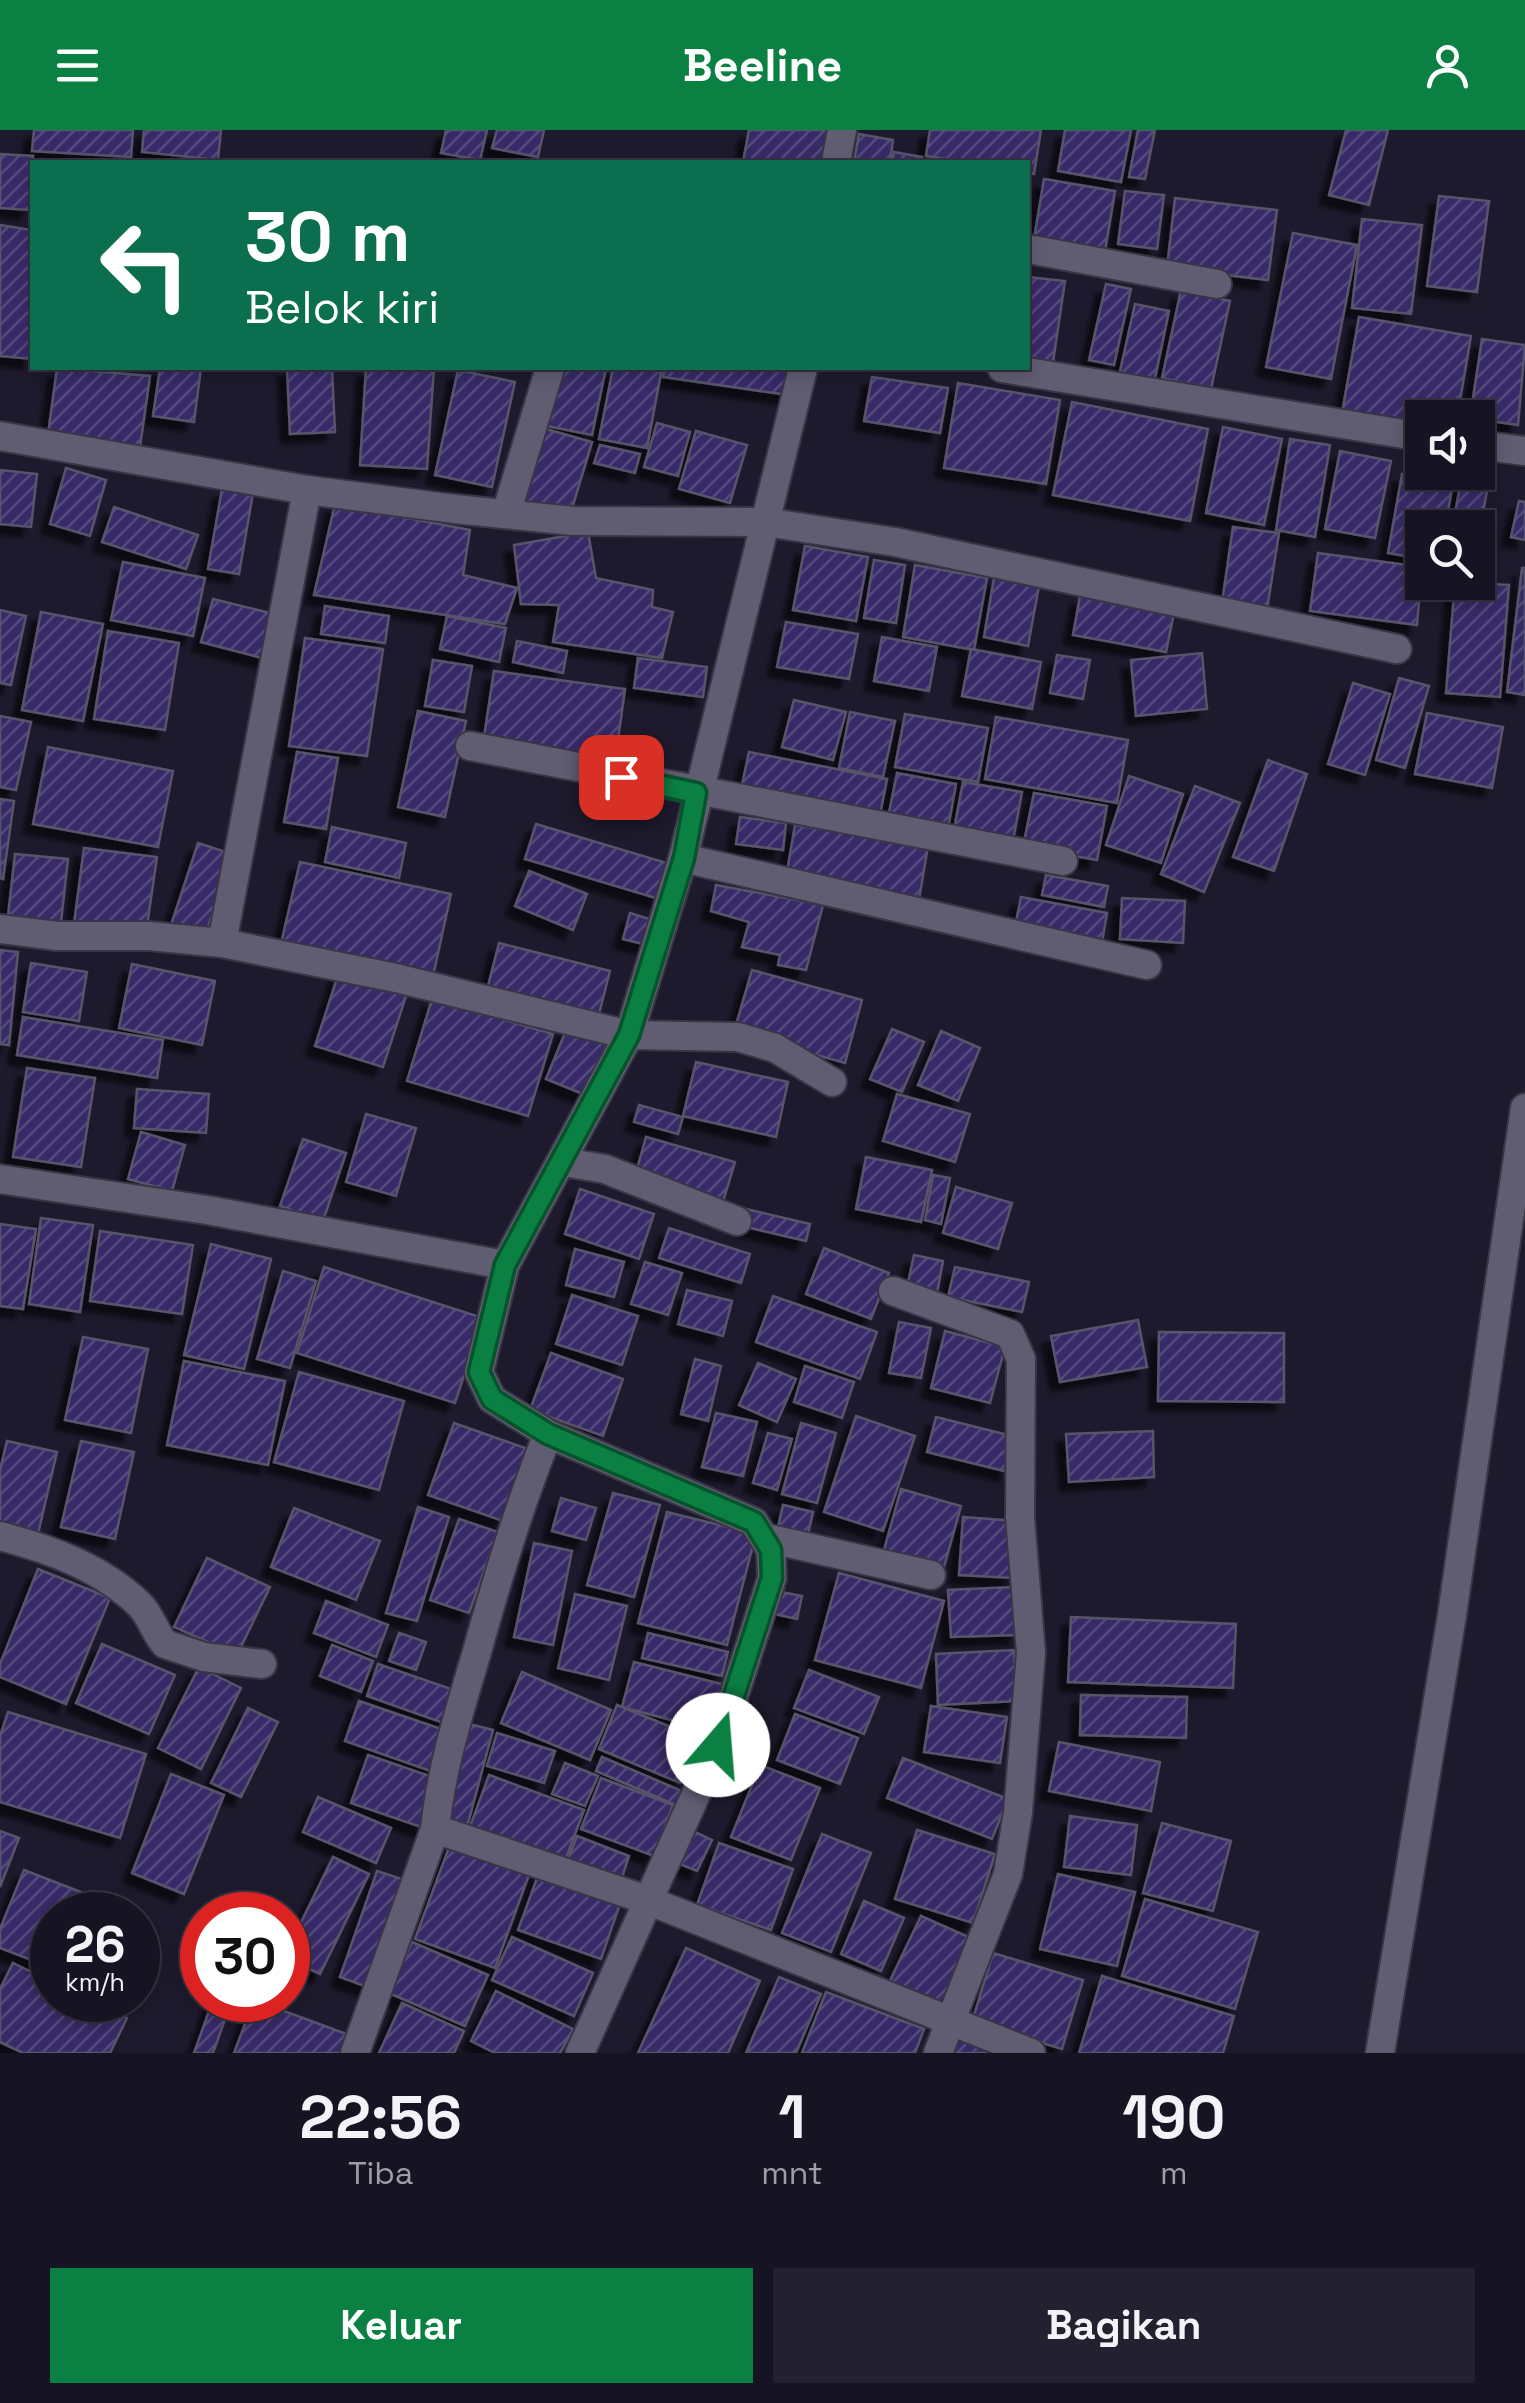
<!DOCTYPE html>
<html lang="id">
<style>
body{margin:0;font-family:"Space Grotesk",sans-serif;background:#23212f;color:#f1f3f6;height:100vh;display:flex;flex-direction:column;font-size:38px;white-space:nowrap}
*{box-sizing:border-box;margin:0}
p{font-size:32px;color:#9e9ea5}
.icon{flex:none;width:55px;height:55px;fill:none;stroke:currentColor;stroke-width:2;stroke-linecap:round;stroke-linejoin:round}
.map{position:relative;height:1923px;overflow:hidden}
.details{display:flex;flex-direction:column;background:#161422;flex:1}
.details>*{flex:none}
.guide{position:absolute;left:30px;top:30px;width:1000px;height:210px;border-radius:0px;box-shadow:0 5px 15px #0003,0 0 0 2px #353340;background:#0b6e4f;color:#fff;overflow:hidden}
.controls{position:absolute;left:1405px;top:270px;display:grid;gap:20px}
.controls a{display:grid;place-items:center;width:90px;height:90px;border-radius:0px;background:#161422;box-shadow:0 5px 15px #0003,0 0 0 2px #353340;font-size:50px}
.speed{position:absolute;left:30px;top:1762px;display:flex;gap:20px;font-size:50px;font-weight:700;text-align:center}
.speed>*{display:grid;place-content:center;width:130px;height:130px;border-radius:50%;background:#161422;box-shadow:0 5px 15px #0003,0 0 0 2px #353340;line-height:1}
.speed small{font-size:25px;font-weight:400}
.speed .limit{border:15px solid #d22;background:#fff;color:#111}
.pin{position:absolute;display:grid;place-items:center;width:85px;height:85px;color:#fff;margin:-42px;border-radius:20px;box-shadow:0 5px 15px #0006}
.me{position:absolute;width:110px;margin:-55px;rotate:18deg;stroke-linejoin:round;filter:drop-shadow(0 0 8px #0008)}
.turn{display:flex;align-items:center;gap:35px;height:210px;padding:0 50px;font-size:45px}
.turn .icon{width:130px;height:130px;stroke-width:2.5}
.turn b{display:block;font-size:70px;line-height:85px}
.eta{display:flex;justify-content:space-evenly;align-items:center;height:170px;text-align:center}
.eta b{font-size:60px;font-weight:700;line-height:70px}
.primary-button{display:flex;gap:20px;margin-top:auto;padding:20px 50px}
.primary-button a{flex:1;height:115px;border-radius:0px;background:#0b8043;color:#fff;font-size:40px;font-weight:700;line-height:115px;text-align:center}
.primary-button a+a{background:#23212f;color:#f1f3f6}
header{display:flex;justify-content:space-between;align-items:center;height:130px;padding:0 50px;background:#0b8043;color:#fff;font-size:45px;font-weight:700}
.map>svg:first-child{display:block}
.building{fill:url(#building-hatch);stroke:#57546a;stroke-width:2.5;filter:url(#shadow)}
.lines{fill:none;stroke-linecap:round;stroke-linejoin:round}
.minor-casing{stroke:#383645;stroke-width:32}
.minor{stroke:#605d73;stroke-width:28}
.route-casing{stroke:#07532c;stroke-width:25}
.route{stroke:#0b8043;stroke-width:18}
</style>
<header><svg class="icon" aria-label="menu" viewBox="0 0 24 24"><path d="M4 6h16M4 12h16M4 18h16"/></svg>Beeline<svg class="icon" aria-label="person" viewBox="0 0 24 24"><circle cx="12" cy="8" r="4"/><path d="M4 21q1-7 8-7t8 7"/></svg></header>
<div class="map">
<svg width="1525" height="1923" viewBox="0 0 1525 1923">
<defs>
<pattern id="building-hatch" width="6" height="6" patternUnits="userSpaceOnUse" patternTransform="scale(2.5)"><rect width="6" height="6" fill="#392a68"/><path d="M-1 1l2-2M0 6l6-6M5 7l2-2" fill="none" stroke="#56497e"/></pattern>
<filter id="shadow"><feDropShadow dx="-9" dy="9" stdDeviation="2.5" flood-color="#0009"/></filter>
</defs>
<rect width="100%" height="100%" fill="#1e1a2d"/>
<g class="building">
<polygon points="34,0 133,0 131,27 32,21"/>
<polygon points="144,0 221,0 218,30 142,22"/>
<polygon points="446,0 487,0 480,30 441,23"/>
<polygon points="497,0 544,0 538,27 492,18"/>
<polygon points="749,0 836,0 830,32 743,32"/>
<polygon points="930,0 1041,0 1034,44 1028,43 1028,32 966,32 926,26"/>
<polygon points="1065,0 1131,0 1121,52 1058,41"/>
<polygon points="1138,0 1155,0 1145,49 1129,47"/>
<polygon points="1346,0 1388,0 1369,75 1329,65"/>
<polygon points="859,4 893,10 890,32 854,32"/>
<polygon points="894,22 922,27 921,32 892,32"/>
<polygon points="0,24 33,26 29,80 0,78"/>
<polygon points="1044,49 1115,61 1104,127 1033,115"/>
<polygon points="1125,61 1164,65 1157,119 1118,114"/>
<polygon points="1439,66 1489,71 1477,162 1427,156"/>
<polygon points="1175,68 1277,80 1268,150 1167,138"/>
<polygon points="1362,89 1422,95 1411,184 1352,178"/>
<polygon points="0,95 32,100 32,229 0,226"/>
<polygon points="1293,103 1357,115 1331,249 1266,237"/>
<polygon points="1028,147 1065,151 1053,232 1028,228"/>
<polygon points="1106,154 1131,159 1114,235 1089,230"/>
<polygon points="1181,160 1230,171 1211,259 1162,248"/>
<polygon points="1135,174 1169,181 1154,253 1119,246"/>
<polygon points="1359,187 1471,206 1457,288 1422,288 1422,303 1341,289"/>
<polygon points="1482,209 1525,215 1518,295 1470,288"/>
<polygon points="57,238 150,246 139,324 47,312"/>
<polygon points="160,238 201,238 194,292 153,286"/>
<polygon points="287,238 332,238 335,302 290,304"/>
<polygon points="366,238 434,238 427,339 360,335"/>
<polygon points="559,238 606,238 592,305 547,296"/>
<polygon points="613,238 662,238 647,318 599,309"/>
<polygon points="665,238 793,238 788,265 663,247"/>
<polygon points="458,240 515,252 492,357 435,345"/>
<polygon points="872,247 948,258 940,303 864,291"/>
<polygon points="958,253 1060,270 1046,354 944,338"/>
<polygon points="1072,272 1208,299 1190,391 1053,365"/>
<polygon points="657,293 690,302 678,346 644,337"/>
<polygon points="1223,297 1282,309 1264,395 1206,383"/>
<polygon points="546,299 592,312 569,389 524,376"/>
<polygon points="696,301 747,315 730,373 679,359"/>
<polygon points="1290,309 1330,315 1315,407 1276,400"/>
<polygon points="600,315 640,324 635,343 594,333"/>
<polygon points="1340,321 1391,331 1375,408 1325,399"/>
<polygon points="1478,337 1491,340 1478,409 1478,398 1452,398 1463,342 1478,342"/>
<polygon points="66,338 106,350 90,406 50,394"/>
<polygon points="0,340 37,344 31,397 0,394"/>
<polygon points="1402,344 1453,353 1445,398 1422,398 1422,429 1388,423"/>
<polygon points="222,359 253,363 239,444 208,439"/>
<polygon points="1519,371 1525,372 1525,410 1511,407"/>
<polygon points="335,374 470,400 463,445 517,458 505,494 314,465"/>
<polygon points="114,377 198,405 186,439 102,412"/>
<polygon points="1233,397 1279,403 1267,480 1222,473"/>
<polygon points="588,402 596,448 653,460 652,477 673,482 662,528 553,512 559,475 521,474 514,415"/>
<polygon points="805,416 868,427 856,491 793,480"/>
<polygon points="1318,423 1422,437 1417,495 1310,481"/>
<polygon points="874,430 905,435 896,493 864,488"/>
<polygon points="123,432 205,448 193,506 111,490"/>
<polygon points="915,435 987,448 974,520 903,507"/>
<polygon points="1522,438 1525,438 1525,565 1507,562"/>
<polygon points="994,448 1039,456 1028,516 984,507"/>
<polygon points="1455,452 1509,455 1500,567 1446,563"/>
<polygon points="1080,466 1174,483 1166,522 1073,505"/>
<polygon points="213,469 278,485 266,529 201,512"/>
<polygon points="325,476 389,486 385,513 321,504"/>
<polygon points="0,480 26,486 11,555 0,553"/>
<polygon points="41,482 103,494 83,591 22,580"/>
<polygon points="447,486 506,498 499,532 440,519"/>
<polygon points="786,492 858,504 849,549 777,537"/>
<polygon points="108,501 179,513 165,600 94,589"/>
<polygon points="882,507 937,517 929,561 874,551"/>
<polygon points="305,508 383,519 367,626 289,616"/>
<polygon points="517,511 567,521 563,543 513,532"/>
<polygon points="971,519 1041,532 1032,579 962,566"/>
<polygon points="1202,523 1207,579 1136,586 1131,530"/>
<polygon points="1057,525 1090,530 1083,569 1050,563"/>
<polygon points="638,528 707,537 703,567 634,558"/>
<polygon points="433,530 472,536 464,582 425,576"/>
<polygon points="494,541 625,559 615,632 483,614"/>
<polygon points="1399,548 1429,556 1405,638 1376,630"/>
<polygon points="1353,553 1390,564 1365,645 1328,634"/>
<polygon points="794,570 846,582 833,630 782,617"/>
<polygon points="418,581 466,591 445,687 398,677"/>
<polygon points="850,582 895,591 883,647 839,638"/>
<polygon points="1427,583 1503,597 1492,658 1415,644"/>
<polygon points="905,584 988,598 978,652 895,637"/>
<polygon points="0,586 31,592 16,660 0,657"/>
<polygon points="996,587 1128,610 1117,673 985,649"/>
<polygon points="48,617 173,641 158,717 33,694"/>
<polygon points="297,622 338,628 326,699 284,692"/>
<polygon points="749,622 887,649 878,695 739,669"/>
<polygon points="1268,630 1307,644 1274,741 1233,727"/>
<polygon points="897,643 956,654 947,704 887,693"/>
<polygon points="1129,646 1183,664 1161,733 1106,715"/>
<polygon points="963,652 1022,662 1012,716 953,705"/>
<polygon points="1195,656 1240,673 1204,762 1161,744"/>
<polygon points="1034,663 1107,676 1097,730 1023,717"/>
<polygon points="0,669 14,671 3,749 0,748"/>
<polygon points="740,687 786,693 783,720 736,714"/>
<polygon points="536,694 670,734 659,769 525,729"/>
<polygon points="795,695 928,716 919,770 786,748"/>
<polygon points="332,697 406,713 399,748 325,732"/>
<polygon points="198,713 232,724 205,806 171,795"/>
<polygon points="84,718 157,727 146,803 74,794"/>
<polygon points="15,724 68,729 60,801 7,795"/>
<polygon points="300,732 451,764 432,851 280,818"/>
<polygon points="529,741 587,764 573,800 515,776"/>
<polygon points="1046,745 1108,756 1104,777 1042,765"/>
<polygon points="716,755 823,775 806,840 778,835 780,825 742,817 749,792 711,781"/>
<polygon points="1021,767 1107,783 1101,818 1014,802"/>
<polygon points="1122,768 1185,771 1183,813 1120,809"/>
<polygon points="630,783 662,793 655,817 623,809"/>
<polygon points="499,813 610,841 597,892 486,864"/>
<polygon points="0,820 18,822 9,915 0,914"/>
<polygon points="31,833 87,842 79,891 23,882"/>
<polygon points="132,834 215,851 202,915 119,898"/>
<polygon points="752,840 862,870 845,933 734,902"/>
<polygon points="339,842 407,863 383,937 315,916"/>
<polygon points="432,869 553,904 528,986 407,951"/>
<polygon points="23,887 163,910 157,948 17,925"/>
<polygon points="567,898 607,915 585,965 546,949"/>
<polygon points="892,899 924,912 902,962 870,949"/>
<polygon points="941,901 980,918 958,971 918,955"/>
<polygon points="696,932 788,952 776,1007 683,986"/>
<polygon points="27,938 95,948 81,1037 13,1027"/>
<polygon points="137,959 209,964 206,1003 134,998"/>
<polygon points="897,964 970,984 955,1032 883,1011"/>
<polygon points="639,975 683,987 678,1004 634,992"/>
<polygon points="366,984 416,998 396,1066 346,1052"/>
<polygon points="141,1002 185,1015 172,1061 128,1049"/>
<polygon points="646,1007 735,1032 722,1075 634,1050"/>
<polygon points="303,1009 346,1023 323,1091 280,1076"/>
<polygon points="866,1027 932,1040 921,1092 856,1079"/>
<polygon points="933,1045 950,1048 941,1094 925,1090"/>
<polygon points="956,1057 1012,1073 998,1119 943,1103"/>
<polygon points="580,1059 654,1084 639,1129 565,1104"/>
<polygon points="746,1079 810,1094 806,1111 742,1096"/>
<polygon points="41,1088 93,1095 80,1182 29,1174"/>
<polygon points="0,1094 36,1099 23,1179 0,1176"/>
<polygon points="669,1098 750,1124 741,1153 659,1128"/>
<polygon points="100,1101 193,1115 182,1184 90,1171"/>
<polygon points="211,1114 271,1129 244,1239 184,1225"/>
<polygon points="824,1118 889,1143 871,1189 806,1164"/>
<polygon points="575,1119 624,1132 614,1167 566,1155"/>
<polygon points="914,1125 943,1131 936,1168 906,1162"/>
<polygon points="645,1132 682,1143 668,1185 631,1174"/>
<polygon points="324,1137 483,1188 455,1273 297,1223"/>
<polygon points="955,1137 1029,1152 1022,1182 948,1167"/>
<polygon points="283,1141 316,1151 290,1238 257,1229"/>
<polygon points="687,1160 732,1171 723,1206 678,1194"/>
<polygon points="572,1165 638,1186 622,1235 556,1214"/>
<polygon points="773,1166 877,1202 860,1249 756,1212"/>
<polygon points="1138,1190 1147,1237 1060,1252 1051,1206"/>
<polygon points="899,1192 931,1198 921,1248 889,1243"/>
<polygon points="945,1201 1005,1217 990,1273 931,1258"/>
<polygon points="1159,1202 1284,1203 1284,1272 1158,1271"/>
<polygon points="83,1207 148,1219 131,1303 65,1290"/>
<polygon points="551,1223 623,1249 603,1306 530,1280"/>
<polygon points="695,1229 721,1236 708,1291 681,1284"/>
<polygon points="184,1231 285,1251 268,1335 167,1315"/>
<polygon points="758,1233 796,1249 777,1292 739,1275"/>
<polygon points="805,1236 854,1252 842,1288 794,1272"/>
<polygon points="299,1242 404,1271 379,1360 274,1332"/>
<polygon points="716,1283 757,1292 743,1346 702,1337"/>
<polygon points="856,1286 915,1306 883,1401 824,1382"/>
<polygon points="936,1287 1016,1307 1008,1342 927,1322"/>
<polygon points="454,1293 528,1319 503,1391 428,1365"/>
<polygon points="801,1293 836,1303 817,1373 782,1364"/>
<polygon points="1153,1301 1154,1347 1069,1352 1066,1304"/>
<polygon points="768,1303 792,1309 777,1360 753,1353"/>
<polygon points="7,1311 57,1322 38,1404 0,1396 0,1340"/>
<polygon points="81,1311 134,1322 115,1409 61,1397"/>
<polygon points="901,1359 961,1376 944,1437 884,1420"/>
<polygon points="613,1363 660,1375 634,1467 587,1455"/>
<polygon points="561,1368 596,1378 586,1410 552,1401"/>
<polygon points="783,1375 813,1382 807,1409 777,1402"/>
<polygon points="418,1377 449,1387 417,1491 386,1483"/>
<polygon points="294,1378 380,1411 356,1470 271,1437"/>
<polygon points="667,1382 756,1404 727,1515 638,1493"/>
<polygon points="963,1387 1016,1391 1013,1448 959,1445"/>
<polygon points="459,1389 498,1402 469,1483 430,1470"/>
<polygon points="534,1413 572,1421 553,1515 514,1507"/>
<polygon points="207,1428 270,1457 237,1525 174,1497"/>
<polygon points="38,1439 110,1468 66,1574 0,1547 0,1534"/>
<polygon points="839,1443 944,1471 921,1558 815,1530"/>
<polygon points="1015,1457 1018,1505 951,1507 948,1460"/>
<polygon points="771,1460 802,1466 797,1489 766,1482"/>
<polygon points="575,1464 627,1476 609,1550 558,1538"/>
<polygon points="326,1471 388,1495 376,1527 314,1503"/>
<polygon points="1071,1487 1236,1494 1233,1558 1068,1552"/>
<polygon points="399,1503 426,1512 416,1540 389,1531"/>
<polygon points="648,1503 728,1522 722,1546 642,1528"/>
<polygon points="102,1514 175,1545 149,1604 76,1573"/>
<polygon points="332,1515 373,1531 361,1562 320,1546"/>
<polygon points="1014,1520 1017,1571 938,1575 936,1524"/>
<polygon points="634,1532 725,1555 713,1601 622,1577"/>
<polygon points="378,1534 460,1562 449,1595 367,1566"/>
<polygon points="199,1537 241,1558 201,1639 158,1618"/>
<polygon points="809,1540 879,1567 864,1604 794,1578"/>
<polygon points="522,1542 611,1580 590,1630 501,1593"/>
<polygon points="1081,1565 1187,1567 1186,1608 1080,1605"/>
<polygon points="359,1571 453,1603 439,1644 345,1611"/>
<polygon points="617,1575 700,1609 680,1653 599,1619"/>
<polygon points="931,1576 1007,1587 1000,1633 924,1622"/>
<polygon points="248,1578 278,1592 241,1667 211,1653"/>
<polygon points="8,1582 146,1624 120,1708 0,1672 0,1606"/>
<polygon points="795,1584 858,1608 840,1654 777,1630"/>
<polygon points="465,1593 493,1600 467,1697 438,1689"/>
<polygon points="497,1603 555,1621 544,1653 487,1636"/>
<polygon points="1059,1612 1160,1632 1151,1681 1049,1661"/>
<polygon points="368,1625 441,1650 424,1698 351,1673"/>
<polygon points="602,1627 684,1662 678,1676 596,1641"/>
<polygon points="903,1628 1008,1669 992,1709 887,1668"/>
<polygon points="565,1633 598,1646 585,1676 552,1664"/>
<polygon points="760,1635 820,1658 791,1730 731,1707"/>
<polygon points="171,1644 224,1665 184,1764 132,1743"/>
<polygon points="489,1645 584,1680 562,1739 467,1705"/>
<polygon points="601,1648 673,1675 654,1726 581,1699"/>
<polygon points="318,1667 391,1698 376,1733 303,1702"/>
<polygon points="1070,1686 1137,1695 1131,1745 1064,1737"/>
<polygon points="1162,1693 1231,1711 1213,1781 1143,1763"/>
<polygon points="917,1700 995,1724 973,1793 895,1769"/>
<polygon points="0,1701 19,1708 0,1757"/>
<polygon points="695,1702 712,1710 697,1741 680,1734"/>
<polygon points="822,1704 871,1723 831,1822 782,1803"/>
<polygon points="577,1706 629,1726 621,1751 566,1735"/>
<polygon points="451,1712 530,1742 495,1838 415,1809"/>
<polygon points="719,1713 793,1739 771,1800 697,1775"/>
<polygon points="333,1727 369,1744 320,1844 288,1829 288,1819"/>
<polygon points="24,1740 112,1774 108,1785 52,1785 52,1838 0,1818 0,1799"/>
<polygon points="540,1740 622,1768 601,1829 518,1800"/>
<polygon points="377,1741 408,1751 370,1858 340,1847"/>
<polygon points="1058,1744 1135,1762 1117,1836 1040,1819"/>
<polygon points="1145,1769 1258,1802 1235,1879 1122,1846"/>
<polygon points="864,1771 904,1788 881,1841 841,1824"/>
<polygon points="921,1786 973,1809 939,1881 887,1857"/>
<polygon points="512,1807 593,1843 574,1886 492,1850"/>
<polygon points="412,1812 488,1845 465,1896 389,1863"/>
<polygon points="686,1818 760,1851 728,1923 638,1923"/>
<polygon points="993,1823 1083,1850 1062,1919 972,1892"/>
<polygon points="13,1833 52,1852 52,1870 90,1870 127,1888 110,1923 23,1923 0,1912 0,1859"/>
<polygon points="1102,1846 1234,1886 1223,1923 1079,1923"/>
<polygon points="779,1847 821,1864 796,1923 746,1923"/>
<polygon points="496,1861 573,1899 560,1923 495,1923 471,1911"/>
<polygon points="826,1862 924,1899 915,1923 802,1923"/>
<polygon points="213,1870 232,1870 213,1923 194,1923"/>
<polygon points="254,1870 360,1909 355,1923 234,1923"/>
<polygon points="402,1873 464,1901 454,1923 379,1923"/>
<polygon points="955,1901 1009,1923 946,1923"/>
</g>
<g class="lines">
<g class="minor-casing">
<g id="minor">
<polyline points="836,32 842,0"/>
<polyline points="1028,119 1217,154"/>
<polyline points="1002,238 1422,307"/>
<polyline points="0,306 307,360 455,379 573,391 765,392 895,412 1397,519"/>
<polyline points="1478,315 1525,321"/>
<polyline points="506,384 550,238"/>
<polyline points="470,616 1063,731"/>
<polyline points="683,728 1147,835"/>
<polyline points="0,799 57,806 149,806 222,813 396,848 629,905 738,907 775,918 832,952"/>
<polyline points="222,813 307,360"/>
<polyline points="564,1032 605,1039 737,1091"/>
<polyline points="0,1049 207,1080 505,1135"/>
<polyline points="893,1161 1010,1204 1021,1229 1020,1387 1031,1523 1018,1682 1008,1744 938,1923"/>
<path d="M0,1406C50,1419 102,1438 140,1475C151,1486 155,1503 165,1514L204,1527L262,1534"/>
<polyline points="766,1408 931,1445"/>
<polyline points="435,1699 647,1770 1031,1923"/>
<path d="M355,1923L435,1699C441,1640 459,1582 476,1525C497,1450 519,1376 548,1304"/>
<polyline points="580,1923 718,1615 772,1448 771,1420 754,1392 548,1304 492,1269 479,1242 505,1135 629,905 683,728 803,238"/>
<polyline points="1380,1923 1452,1485 1525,978"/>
</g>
</g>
<use href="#minor" class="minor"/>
</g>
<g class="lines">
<g class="route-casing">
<polyline id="route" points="621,647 696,663 684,728 629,905 505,1135 479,1242 492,1269 548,1304 754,1392 771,1420 772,1448 718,1615"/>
</g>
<use href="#route" class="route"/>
</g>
</svg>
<div class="controls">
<a><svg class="icon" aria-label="sound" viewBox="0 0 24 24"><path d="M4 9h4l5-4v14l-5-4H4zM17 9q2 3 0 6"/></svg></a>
<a><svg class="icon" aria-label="search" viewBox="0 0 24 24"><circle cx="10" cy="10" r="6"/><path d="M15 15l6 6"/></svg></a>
</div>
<div class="speed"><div>26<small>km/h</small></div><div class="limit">30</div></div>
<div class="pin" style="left:621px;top:647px;background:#d93025"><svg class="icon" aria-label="arrive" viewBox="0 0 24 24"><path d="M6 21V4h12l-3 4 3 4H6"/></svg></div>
<svg class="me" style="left:718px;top:1615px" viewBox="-20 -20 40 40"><circle r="19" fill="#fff"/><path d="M0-13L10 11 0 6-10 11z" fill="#0b8043"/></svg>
<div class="guide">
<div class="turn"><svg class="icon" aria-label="left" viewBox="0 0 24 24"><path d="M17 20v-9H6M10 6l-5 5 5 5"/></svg><div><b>30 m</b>Belok kiri</div></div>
</div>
</div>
<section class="details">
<div class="eta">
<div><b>22:56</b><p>Tiba</p></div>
<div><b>1</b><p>mnt</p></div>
<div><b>190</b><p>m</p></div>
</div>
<div class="primary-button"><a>Keluar</a><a>Bagikan</a></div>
</section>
